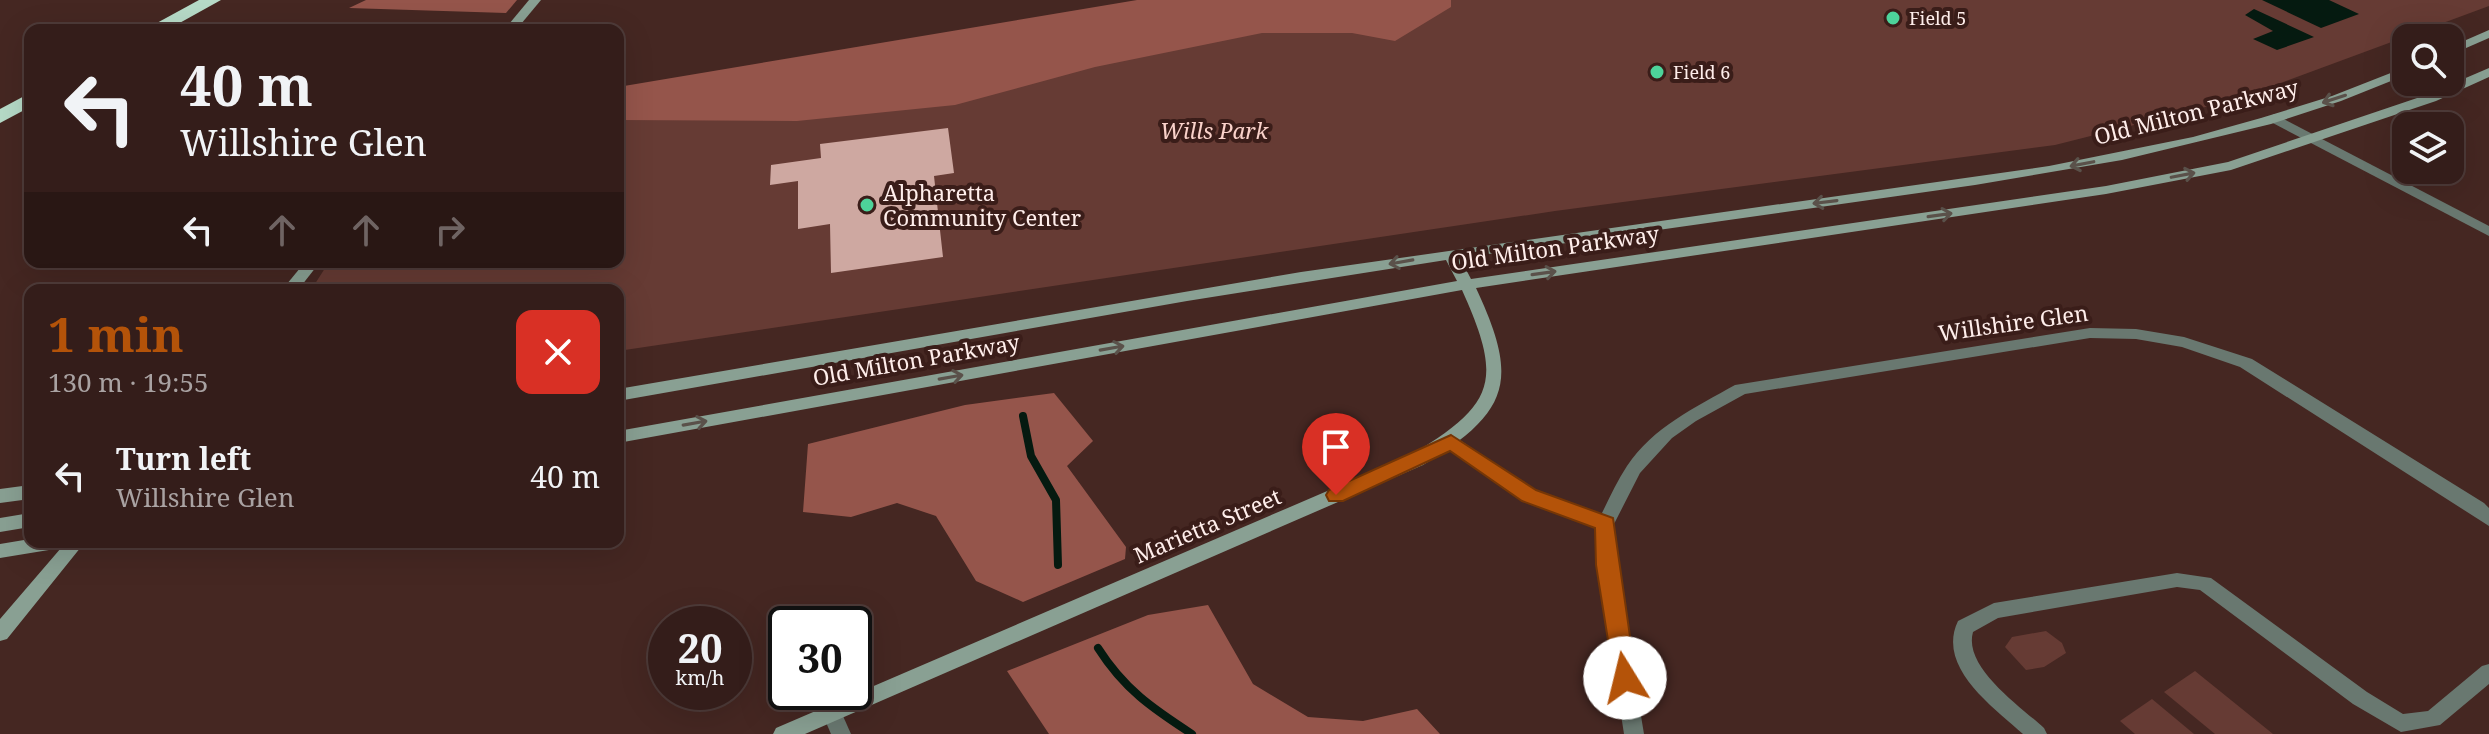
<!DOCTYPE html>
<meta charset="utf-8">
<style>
body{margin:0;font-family:"Noto Serif",serif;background:#3f2a27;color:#f1f3f6;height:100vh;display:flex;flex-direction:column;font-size:30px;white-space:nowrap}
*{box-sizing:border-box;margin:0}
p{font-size:26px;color:#a9a2a2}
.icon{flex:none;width:44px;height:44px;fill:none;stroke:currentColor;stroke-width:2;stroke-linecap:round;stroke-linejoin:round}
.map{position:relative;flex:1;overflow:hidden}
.sheet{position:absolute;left:24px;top:284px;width:600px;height:264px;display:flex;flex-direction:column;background:#341d1a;border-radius:16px;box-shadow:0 8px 32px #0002,0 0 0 2px #4e3b39}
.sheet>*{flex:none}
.guide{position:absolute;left:24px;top:24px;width:600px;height:244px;border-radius:16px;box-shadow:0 8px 32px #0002,0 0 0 2px #4e3b39;background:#341d1a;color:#f1f3f6;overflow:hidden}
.fabs{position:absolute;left:2392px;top:24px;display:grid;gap:16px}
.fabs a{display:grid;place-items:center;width:72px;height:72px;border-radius:16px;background:#341d1a;box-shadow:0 8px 32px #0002,0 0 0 2px #4e3b39;font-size:40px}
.speed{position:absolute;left:648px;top:606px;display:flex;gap:16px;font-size:40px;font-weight:700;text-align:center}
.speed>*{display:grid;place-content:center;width:104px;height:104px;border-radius:50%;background:#341d1a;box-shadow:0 8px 32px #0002,0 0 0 2px #4e3b39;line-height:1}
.speed small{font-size:20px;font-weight:400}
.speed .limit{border:4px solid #111;border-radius:12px;background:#fff;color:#111}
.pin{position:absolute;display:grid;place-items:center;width:68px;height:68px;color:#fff;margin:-82px -34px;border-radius:50% 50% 50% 0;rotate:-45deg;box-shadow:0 0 8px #0007}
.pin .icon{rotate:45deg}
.me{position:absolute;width:88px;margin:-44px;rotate:351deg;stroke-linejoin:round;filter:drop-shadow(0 0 6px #0008)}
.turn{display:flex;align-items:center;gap:28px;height:168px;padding:0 24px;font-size:36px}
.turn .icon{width:104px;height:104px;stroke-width:2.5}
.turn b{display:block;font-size:56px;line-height:68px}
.lanes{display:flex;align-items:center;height:76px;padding:0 24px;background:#0003;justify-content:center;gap:40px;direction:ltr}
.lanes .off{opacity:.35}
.round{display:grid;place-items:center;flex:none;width:84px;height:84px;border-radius:16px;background:#3f2a27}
.headline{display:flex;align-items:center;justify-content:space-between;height:136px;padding:0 24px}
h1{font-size:48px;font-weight:700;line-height:60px;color:#b45309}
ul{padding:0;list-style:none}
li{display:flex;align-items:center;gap:24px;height:112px;padding:0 24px}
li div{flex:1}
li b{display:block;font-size:30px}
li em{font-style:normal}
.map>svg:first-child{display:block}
.green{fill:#663b34}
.forest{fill:#95554b}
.water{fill:#051a10}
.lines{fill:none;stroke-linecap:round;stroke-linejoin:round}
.stream{stroke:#051a10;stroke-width:8}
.building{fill:#cea8a1}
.street{fill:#697870;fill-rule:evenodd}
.secondary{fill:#89a093;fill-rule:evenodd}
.highway{fill:#b6dac7;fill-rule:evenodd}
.oneway{stroke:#5a514a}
.route{fill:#b45309;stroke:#753606;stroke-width:2}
.poi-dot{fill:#4dd39a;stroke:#3a1d19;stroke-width:3}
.labels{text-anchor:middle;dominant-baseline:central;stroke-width:8;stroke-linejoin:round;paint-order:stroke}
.far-poi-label{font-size:18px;fill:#ffeeeb;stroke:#3a1d19;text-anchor:start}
.street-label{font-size:22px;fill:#ffeeeb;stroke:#3a1d19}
.park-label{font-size:22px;font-style:italic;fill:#fad2ca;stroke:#3a1d19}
.poi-label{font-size:22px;fill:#ffeeeb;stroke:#3a1d19;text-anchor:start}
</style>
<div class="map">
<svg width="2489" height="734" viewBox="0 0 2489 734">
<rect width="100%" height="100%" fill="#452722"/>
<g class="green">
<polygon points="1200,0 2489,0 2489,6 2237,99 2055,145 1555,211 618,351 618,290 311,290 329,262 618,262 618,95"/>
<polygon points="2046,631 2062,643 2066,653 2044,667 2026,670 2005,647 2012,637"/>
<polygon points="2195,671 2273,734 2215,734 2164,692"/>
<polygon points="2152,699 2194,734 2135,734 2120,721"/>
</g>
<g class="forest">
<polygon points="366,0 517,0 506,13 349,8"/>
<polygon points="1137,0 1451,0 1451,7 1395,41 1352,33 1262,33 1095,67 955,105 797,121 618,120 618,87"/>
<polygon points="1054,393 1093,441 1067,466 1126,547 1125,559 1023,602 976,581 936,516 897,503 851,517 803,512 808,444 965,405"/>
<polygon points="1208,605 1253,684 1308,717 1363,721 1417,709 1440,734 1049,734 1007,671 1148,615"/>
</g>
<g class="water">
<polygon points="2262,0 2329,0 2359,14 2321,28"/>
<polygon points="2254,9 2314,37 2277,50 2253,39 2273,31 2245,15"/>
</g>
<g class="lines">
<g class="stream">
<polyline points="1023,416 1031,456 1056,500 1058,565"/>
<path d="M1098,648C1124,689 1152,708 1192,734"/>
</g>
</g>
<polygon class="building" points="948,128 954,173 934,176 943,257 831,273 830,224 798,229 798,181 770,185 771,165 821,158 820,144"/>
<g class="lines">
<g class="street">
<polygon points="2274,114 2489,226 2489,236 2269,121 2268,118"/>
<path d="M2090,328L2136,329L2184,337L2252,359L2484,503L2489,508V526L2240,367L2182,347L2136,339L2090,338L1745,394L1696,421L1672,438L1640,473L1614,524L1616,565L1644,734H1624L1598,565L1596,528L1523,501L1445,446L1443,442L1445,438H1457L1535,491L1601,515C1609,499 1617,481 1627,466C1653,427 1696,407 1735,385Z"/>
<path d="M2177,573L2211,578L2367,692L2403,714L2428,711L2482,666L2489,664V684L2440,725L2401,732L2353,704L2200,590L2177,587L1998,618L1973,632C1963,667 2020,706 2044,728L2047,734H2023C1993,707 1936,667 1958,621L1994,603Z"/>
<polygon points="832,704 839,707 851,734 831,734 822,713 825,707"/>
</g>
<g class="secondary">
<polygon points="529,0 541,0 516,30 504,30"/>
<polygon points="2489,30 2489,38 2450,55 2450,47"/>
<path d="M2406,67V75L2341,101L2271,124L2122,160L1975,185L1460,258L1471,279L2106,186L2228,162L2426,95L2489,68V77L2436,101L2231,170L2106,194L1476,288C1519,380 1511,411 1423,465L805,734H773L776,728L1411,455C1496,404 1503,381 1462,290L618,443V431L1457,281L1446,260L1187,301L618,401V389L1301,272L2049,166L2193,137L2261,118L2332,96Z"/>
<polygon points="305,262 320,262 298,290 282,290"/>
<polygon points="30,485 30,499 0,503 0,489"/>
<polygon points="30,513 30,527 0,532 0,518"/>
<polygon points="30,539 30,542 85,542 7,639 0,641 0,619 61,548 0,558 0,544"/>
</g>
<g class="highway">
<polygon points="199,0 221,0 167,30 144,30"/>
<polygon points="30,93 30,107 0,123 0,109"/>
</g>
</g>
<defs><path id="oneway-shaft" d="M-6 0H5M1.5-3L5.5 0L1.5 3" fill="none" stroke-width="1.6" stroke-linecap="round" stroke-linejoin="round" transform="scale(2)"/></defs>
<g class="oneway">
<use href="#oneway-shaft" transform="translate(2334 99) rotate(162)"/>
<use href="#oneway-shaft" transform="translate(2082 164) rotate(169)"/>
<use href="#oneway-shaft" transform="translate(2183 175) rotate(-11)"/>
<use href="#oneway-shaft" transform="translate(1825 202) rotate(173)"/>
<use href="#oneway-shaft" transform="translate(1940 215) rotate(-8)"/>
<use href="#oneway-shaft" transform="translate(1401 262) rotate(170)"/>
<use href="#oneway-shaft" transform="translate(1544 273) rotate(-8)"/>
<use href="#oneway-shaft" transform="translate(1112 348) rotate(-10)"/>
<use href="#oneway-shaft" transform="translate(951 377) rotate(-10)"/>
<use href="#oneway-shaft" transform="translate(695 423) rotate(-10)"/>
</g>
<polygon class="route" points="1451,435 1536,490 1613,518 1636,678 1633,684 1625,687 1617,684 1614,678 1596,565 1595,528 1522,501 1450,451 1343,501 1329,501 1326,495 1329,490"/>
<g class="poi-dot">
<circle cx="1893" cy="18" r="8"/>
<circle cx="1657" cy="72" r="8"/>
<circle cx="867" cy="205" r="8"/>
</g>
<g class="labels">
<g class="far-poi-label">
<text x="1909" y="18">Field 5</text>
<text x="1673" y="72">Field 6</text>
</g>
<g class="street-label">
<text transform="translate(2196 111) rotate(-14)">Old Milton Parkway</text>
<text transform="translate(1555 247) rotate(-8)">Old Milton Parkway</text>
<text transform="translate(2013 322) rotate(-8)">Willshire Glen</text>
<text transform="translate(916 359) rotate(-10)">Old Milton Parkway</text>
<text transform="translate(1207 525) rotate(-23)">Marietta Street</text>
</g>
<g class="park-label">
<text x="1214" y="130">Wills Park</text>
</g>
<g class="poi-label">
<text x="883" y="192">Alpharetta<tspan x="883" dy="25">Community Center</tspan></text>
</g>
</g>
</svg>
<div class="fabs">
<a><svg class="icon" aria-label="search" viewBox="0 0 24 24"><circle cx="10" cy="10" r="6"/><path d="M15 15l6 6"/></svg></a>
<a><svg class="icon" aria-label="layers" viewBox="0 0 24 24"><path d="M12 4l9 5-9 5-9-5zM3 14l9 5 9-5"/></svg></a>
</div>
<div class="speed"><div>20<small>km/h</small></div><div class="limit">30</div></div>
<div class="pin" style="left:1336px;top:495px;background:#d93025"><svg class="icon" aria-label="arrive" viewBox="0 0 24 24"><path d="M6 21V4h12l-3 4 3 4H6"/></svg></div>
<svg class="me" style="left:1625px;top:678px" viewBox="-20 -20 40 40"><circle r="19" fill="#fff"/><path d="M0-13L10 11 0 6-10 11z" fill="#b45309"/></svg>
<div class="guide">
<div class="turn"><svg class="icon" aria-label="left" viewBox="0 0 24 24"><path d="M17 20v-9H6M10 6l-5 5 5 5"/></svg><div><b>40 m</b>Willshire Glen</div></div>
<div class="lanes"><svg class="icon" aria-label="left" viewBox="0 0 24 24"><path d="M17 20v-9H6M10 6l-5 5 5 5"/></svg><svg class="icon off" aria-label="ahead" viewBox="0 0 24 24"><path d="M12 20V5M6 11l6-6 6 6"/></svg><svg class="icon off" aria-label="ahead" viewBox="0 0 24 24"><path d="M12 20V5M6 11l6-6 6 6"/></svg><svg class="icon off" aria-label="right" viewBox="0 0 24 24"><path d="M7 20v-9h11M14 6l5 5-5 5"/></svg></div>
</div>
<section class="sheet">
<div class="headline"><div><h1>1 min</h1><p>130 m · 19:55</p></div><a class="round" style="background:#d93025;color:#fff"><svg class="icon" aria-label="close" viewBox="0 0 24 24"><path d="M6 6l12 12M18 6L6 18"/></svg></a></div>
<ul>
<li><svg class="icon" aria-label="left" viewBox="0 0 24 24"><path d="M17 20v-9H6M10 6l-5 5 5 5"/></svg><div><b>Turn left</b><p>Willshire Glen</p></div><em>40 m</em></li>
</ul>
</section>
</div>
